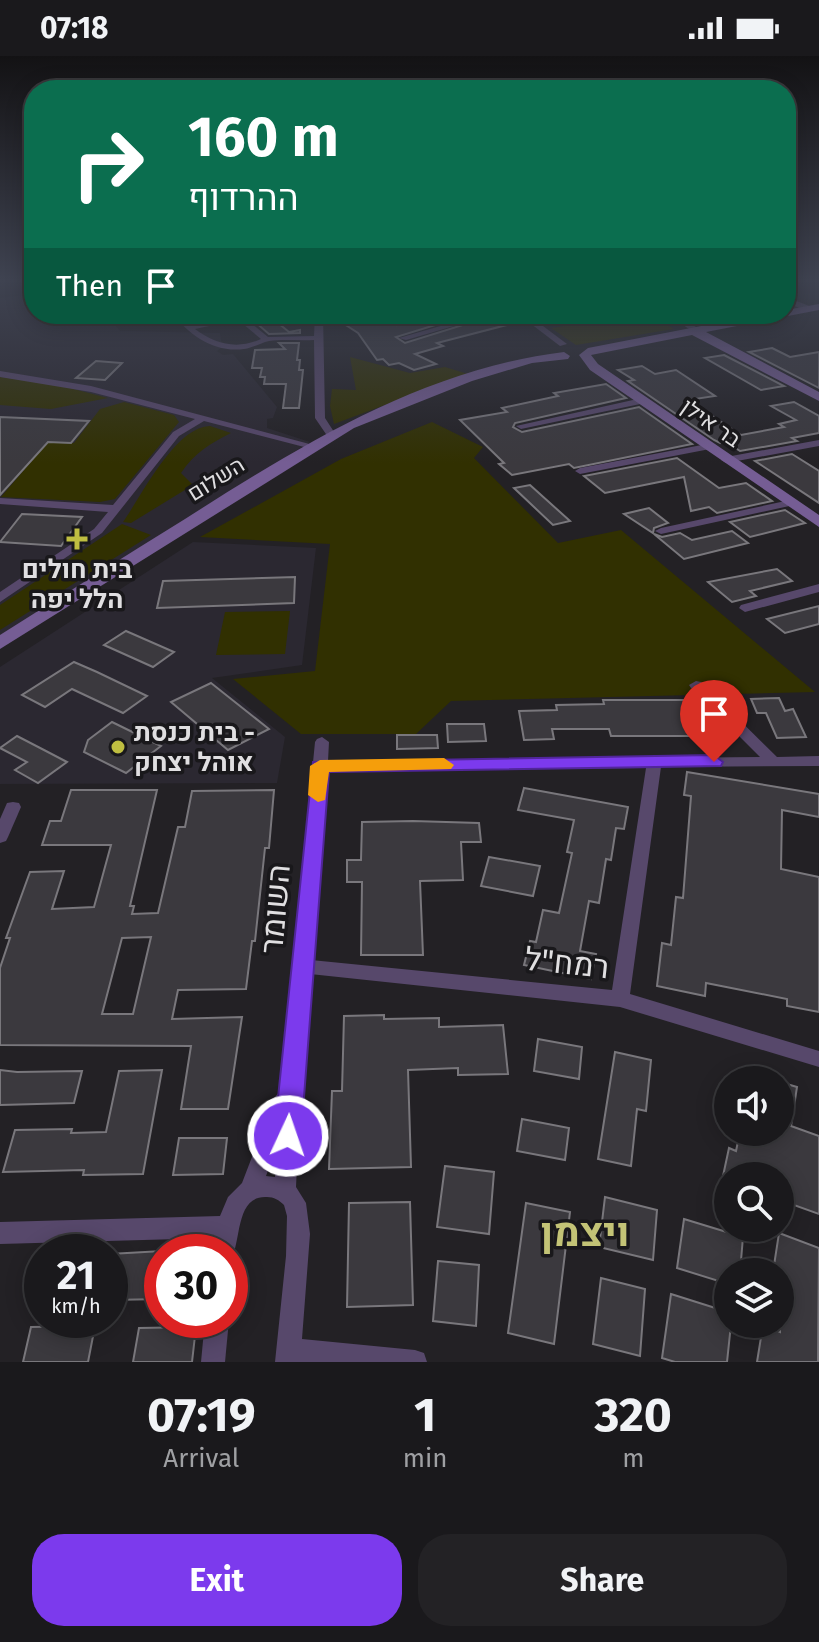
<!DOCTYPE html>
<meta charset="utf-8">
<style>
body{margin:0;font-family:"Fira Sans",Heebo,sans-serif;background:#232225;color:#f1f3f6;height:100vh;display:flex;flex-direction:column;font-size:30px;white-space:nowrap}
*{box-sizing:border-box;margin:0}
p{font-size:26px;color:#9fa0a3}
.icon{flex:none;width:44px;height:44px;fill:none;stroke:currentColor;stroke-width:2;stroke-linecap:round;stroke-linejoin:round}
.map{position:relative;height:1306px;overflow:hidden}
.sheet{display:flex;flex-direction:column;background:#1a191c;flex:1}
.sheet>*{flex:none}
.top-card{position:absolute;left:24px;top:24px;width:772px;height:244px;border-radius:32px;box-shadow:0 4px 20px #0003,0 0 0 2px #38383b;background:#0b6e4f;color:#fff;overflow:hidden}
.buttons{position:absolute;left:714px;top:1010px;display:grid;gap:16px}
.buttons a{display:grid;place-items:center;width:80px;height:80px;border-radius:50%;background:#1a191c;box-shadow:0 4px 20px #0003,0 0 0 2px #38383b;font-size:40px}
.speed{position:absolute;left:24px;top:1178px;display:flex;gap:16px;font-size:40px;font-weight:700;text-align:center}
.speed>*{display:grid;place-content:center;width:104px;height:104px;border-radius:50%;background:#1a191c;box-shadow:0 4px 20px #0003,0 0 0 2px #38383b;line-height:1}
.speed small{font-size:20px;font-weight:400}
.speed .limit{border:12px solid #d22;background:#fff;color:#111}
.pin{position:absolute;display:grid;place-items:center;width:68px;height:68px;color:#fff;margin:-82px -34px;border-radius:50% 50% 50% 0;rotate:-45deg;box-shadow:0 0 8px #0007}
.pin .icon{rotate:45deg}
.me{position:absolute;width:88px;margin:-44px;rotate:3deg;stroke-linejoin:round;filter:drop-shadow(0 0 6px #0008)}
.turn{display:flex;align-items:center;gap:28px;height:168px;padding:0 32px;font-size:36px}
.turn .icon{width:104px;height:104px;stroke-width:2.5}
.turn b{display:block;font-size:56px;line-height:68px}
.then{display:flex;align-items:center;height:76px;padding:0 32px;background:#0003;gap:16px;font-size:30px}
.eta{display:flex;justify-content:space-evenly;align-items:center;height:136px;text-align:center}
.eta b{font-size:48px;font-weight:700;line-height:56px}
.cta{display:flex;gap:16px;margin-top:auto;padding:16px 32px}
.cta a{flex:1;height:92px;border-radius:32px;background:#7c3aed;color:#fff;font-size:32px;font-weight:700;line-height:92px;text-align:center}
.cta a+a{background:#232225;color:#f1f3f6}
.status{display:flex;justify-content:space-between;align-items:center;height:56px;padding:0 40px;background:#1a191c;direction:ltr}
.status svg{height:22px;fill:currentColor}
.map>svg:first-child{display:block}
.built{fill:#2b2831}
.green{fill:#313001}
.building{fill:#3b393e;stroke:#79777c;stroke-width:2;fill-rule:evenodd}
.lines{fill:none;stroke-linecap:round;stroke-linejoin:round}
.street{fill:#57486b;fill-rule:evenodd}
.secondary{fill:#755d94;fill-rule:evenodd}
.route{fill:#7c3aed;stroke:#51269a;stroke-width:2}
.slow{fill:#f59e0b}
.poi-dot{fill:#bfbe41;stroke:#19181b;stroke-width:3}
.labels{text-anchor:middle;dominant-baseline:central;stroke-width:7;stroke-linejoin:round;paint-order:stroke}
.far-street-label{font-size:22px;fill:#e0dfe1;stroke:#19181b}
.poi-label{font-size:26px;font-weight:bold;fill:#e0dfe1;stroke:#19181b}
.near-street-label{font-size:32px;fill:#e0dfe1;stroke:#19181b}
.near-district-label{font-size:40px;font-weight:bold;fill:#c3c376;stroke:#19181b}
</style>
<div class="status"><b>07:18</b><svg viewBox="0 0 49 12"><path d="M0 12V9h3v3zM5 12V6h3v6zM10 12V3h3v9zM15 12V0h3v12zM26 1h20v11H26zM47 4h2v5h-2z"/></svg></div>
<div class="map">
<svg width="819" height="1306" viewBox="0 0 819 1306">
<rect width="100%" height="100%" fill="#232125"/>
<g class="built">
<polygon points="24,239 34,242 34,258 89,258 112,265 120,275 220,277 222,291 217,295 223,299 233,298 277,351 273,362 267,363 267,372 310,386 0,580 0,242"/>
<polygon points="193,486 316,492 302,609 212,622 285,681 277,727 0,728 0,611"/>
</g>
<g class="green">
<polygon points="648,258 674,273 576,289 551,272"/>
<polygon points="350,301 410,317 445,311 468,318 334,368 330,350 332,333 356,334"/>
<polygon points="0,321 58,329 108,342 51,353 0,349"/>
<polygon points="124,346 174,359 179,366 115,443 100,446 1,441 48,386 74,387 100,353"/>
<polygon points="432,366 483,391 474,402 558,487 621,474 815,636 451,645 416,678 301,678 233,623 315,615 330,488 200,481 341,403"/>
<path d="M210,370L231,377C211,387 194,397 181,417L193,429L131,467L123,466C142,439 175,371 210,370Z"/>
<polygon points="122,468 151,479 0,574 0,549"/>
<polygon points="290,555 285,598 216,599 225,556"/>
</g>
<g class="building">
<polygon points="246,258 277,258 278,267 289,276 300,274 300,277 269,278"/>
<polygon points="349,258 367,258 368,262 393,258 397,269 431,258 471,258 396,281 405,287 498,258 515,258 522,265 437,287 443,290 415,298 436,308 414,314 399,307 389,309 383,303 377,304 358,277 335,262 349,261"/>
<polygon points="279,287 299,287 297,304 300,304 299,314 303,314 299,352 283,352 286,328 264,328 265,321 260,321 262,312 252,312 255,294 285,293"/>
<polygon points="772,292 790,301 819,296 819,332 749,296"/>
<polygon points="724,299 784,330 761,334 705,302"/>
<polygon points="96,305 122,307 105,324 76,322"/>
<polygon points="642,310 655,318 676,314 715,340 688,344 741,379 784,371 779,368 796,364 771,350 794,346 819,360 819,377 792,382 797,385 740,395 722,383 720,387 714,384 628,325 634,324 618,314"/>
<polygon points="606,328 626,342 515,367 513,371 522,376 639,351 692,388 574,412 569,408 512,419 499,408 504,407 460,364 507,356 502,352 558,340 554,337"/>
<polygon points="0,361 89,365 71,387 48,386 0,439"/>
<polygon points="792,398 819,415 819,447 755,405"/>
<polygon points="677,402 719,432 746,427 772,445 717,457 709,451 691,455 684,421 605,437 584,420"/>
<polygon points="530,429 570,465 553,469 514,432"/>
<polygon points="649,452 668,467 654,472 653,477 624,458"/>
<polygon points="785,454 805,467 750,481 730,466"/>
<polygon points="22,458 82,461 61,490 0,486"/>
<polygon points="732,475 748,487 684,503 654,478 662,481 680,477 692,484"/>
<polygon points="777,513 792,525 750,535 756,540 732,546 708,526"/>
<polygon points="295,521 294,547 157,552 163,525"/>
<polygon points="819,550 819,568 785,577 767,563"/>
<polygon points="126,575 174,596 153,611 104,589"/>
<polygon points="74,606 97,616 147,640 123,657 72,633 45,651 22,639"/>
<polygon points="211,627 269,673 228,694 171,646"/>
<polygon points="779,642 785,655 793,653 806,681 777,682 766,657 757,657 751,643"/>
<polygon points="603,644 694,644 702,666 713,666 718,680 611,680 609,673 552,673 554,683 524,684 519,655 557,654 556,649 604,648"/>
<polygon points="112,666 161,690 126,717 84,696 88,684"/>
<polygon points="447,668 484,668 486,685 448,686"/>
<polygon points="397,679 437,679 438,692 397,693"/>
<polygon points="17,680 44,694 67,706 38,727 15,714 27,706 0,692"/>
<polygon points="687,716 819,738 819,761 782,754 781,813 819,821 819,956 787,950 787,943 706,927 705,940 657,930 662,887 671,889 676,841 683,842 691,740 684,739"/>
<polygon points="524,732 628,751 624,773 616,772 611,804 606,803 599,847 589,845 580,895 596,898 591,923 524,909 530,885 536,886 543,854 559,857 572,797 567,796 574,764 518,754"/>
<path d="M71,734H157L130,850H134L132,858L158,857L178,771H185L192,735L274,734L269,792H265L255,885H252L246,933L178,934L172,963L242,961L228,1053H181L191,990L0,989V912L10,882H6L30,816L64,815L52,853L94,851L111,789H42L50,765H61ZM151,881L133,958H102L122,882Z"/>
<polygon points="413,765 479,767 481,786 461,786 463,824 420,825 423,899 361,899 362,826 347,826 347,804 361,804 362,766"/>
<polygon points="489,801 540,810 533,840 481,830"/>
<polygon points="384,959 384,963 439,962 439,971 503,969 508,1018 458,1019 458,1012 408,1014 411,1111 329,1113 332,1035 342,1035 344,960"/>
<polygon points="538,983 582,991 579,1023 534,1015"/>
<polygon points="615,996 651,1004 646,1055 637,1053 631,1110 598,1103"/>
<polygon points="0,1014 17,1016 82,1015 74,1047 0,1049"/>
<polygon points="162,1014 143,1118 83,1119 84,1114 3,1116 15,1074 72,1073 71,1077 106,1076 119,1015"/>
<polygon points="780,1026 797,1031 791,1070 819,1080 819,1158 780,1144 780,1120 723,1120 729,1092 736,1095 740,1076 780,1076"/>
<polygon points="522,1063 569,1072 565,1104 517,1095"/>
<polygon points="179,1082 227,1082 223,1118 173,1119"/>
<polygon points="445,1110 494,1116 489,1178 437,1171"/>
<polygon points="605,1141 657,1154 653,1204 599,1191"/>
<polygon points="410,1146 413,1249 347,1251 349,1147"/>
<polygon points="526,1147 570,1156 554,1288 508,1277"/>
<polygon points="684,1163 743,1181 740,1216 728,1216 728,1228 677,1212"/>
<polygon points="779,1177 819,1192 818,1306 757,1306 763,1269 780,1276 780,1216 773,1216"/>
<polygon points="162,1195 162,1243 110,1244 110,1198"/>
<polygon points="438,1205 479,1209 476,1270 433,1265"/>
<polygon points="601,1222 645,1233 640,1300 593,1288"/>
<polygon points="671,1238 728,1256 728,1268 731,1268 727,1306 675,1306 662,1302"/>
<polygon points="95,1270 88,1306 23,1306 31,1271"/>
<polygon points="196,1271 192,1306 133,1306 139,1272"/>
</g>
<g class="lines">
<g class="street">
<polygon points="786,241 812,251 813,253 806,255 786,246"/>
<path d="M173,258H181L190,269L219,263L213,258H222L228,262V266L195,273C215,288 237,294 261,283L231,258H240L268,281L314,280L315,258H323L325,362L336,379L334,381H328L315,362L314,284C300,285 283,283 269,285C260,287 253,292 244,293C215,297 190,280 173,258Z"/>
<polygon points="401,258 411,258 403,263 397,263 397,259"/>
<polygon points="482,258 495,258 406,284 399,282"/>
<polygon points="518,258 527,258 567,288 560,290"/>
<polygon points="667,258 676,258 699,273 692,275"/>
<polygon points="0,315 91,330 317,390 312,393 204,365 179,380 102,477 0,546 0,536 94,473 108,456 0,448 0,442 113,449 173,376 195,363 91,336 0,321"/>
<polygon points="642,342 645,343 645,347 521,373 516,370"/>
<polygon points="819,384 819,390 726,407 721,404 726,401"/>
<polygon points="707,388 710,389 710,393 580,418 575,415 580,412"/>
<polygon points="790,444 795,447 794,449 661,478 655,475 661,472"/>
<polygon points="819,528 819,536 745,556 739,552 741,549"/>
<path d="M696,625L701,626L777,701L819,700V710L661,711L630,938L819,995V1011L620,951L310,918L301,1026L296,1131L306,1147L310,1178L302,1283L415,1294L424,1297L427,1306H275L286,1200L287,1160L284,1149C279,1144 274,1141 267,1141C234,1139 242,1188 230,1205V1196H213L215,1182L0,1188V1166L220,1160L228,1141L242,1127L275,1041L281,1034L315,686L317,683L322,681L329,686L328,705L760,701L691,632L689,629ZM646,712L612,934L311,904L327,715ZM277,1090L275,1121L266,1120Z"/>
<polygon points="13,746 19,747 21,751 8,781 6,785 0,787 0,763 7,747"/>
<polygon points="205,1264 229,1264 225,1306 201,1306"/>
</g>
<g class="secondary">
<polygon points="819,248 819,254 706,276 819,336 819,345 692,279 591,299 598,308 819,459 819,471 590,314 579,299 588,292 763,258 786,258 786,254"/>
<path d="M564,296L570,300L568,303L532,307L472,325L354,372L0,593V579C62,540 123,501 185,463C301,389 424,313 564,296Z"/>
</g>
</g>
<linearGradient id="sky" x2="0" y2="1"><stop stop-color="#131214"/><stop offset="0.55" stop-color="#3f4351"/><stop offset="1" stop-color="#3f4351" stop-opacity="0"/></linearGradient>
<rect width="819" height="407" fill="url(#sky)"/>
<polygon class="route" points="714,699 723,706 721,710 329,716 301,1080 297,1089 288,1093 278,1089 274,1080 313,706"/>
<polygon class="slow" points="444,702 454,709 451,713 329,716 325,744 318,746 308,739 310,710 320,704"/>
<g class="poi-dot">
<path d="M73 471h8v8h8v8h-8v8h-8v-8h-8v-8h8z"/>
<circle cx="118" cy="691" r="8"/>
</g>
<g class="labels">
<g class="far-street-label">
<text transform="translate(711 367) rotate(35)">בר אילן</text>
<text transform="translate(216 423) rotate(-32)">השלום</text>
</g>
<g class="poi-label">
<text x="77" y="513">בית חולים<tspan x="77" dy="30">הלל יפה</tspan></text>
<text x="134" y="676" text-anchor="start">בית כנסת -<tspan x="134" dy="30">אוהל יצחק</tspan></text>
</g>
<g class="near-street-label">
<text transform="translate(275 853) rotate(-85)">השומר</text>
<text transform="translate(567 907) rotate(6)">רמח"ל</text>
</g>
<g class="near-district-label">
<text x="585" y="1177">ויצמן</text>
</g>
</g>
</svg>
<div class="buttons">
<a><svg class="icon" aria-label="sound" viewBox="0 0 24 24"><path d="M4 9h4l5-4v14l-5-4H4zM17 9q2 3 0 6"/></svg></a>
<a><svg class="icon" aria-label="search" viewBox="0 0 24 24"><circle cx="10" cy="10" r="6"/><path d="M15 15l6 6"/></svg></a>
<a><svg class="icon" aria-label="layers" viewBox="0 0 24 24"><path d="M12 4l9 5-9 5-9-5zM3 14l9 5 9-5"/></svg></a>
</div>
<div class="speed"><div>21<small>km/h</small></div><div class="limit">30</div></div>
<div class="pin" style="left:714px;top:706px;background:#d93025"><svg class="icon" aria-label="arrive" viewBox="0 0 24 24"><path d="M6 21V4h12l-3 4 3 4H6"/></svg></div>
<svg class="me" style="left:288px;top:1080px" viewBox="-20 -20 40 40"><circle r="17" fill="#7c3aed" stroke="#fff" stroke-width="3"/><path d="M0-11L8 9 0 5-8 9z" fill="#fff"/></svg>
<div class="top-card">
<div class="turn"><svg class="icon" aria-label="right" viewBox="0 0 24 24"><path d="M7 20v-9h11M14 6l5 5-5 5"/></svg><div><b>160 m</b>ההרדוף</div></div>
<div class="then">Then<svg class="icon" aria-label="arrive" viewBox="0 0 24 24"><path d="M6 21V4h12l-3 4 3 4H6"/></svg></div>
</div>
</div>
<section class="sheet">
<div class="eta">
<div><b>07:19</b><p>Arrival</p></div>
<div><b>1</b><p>min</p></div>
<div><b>320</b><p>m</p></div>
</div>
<div class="cta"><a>Exit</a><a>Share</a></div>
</section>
